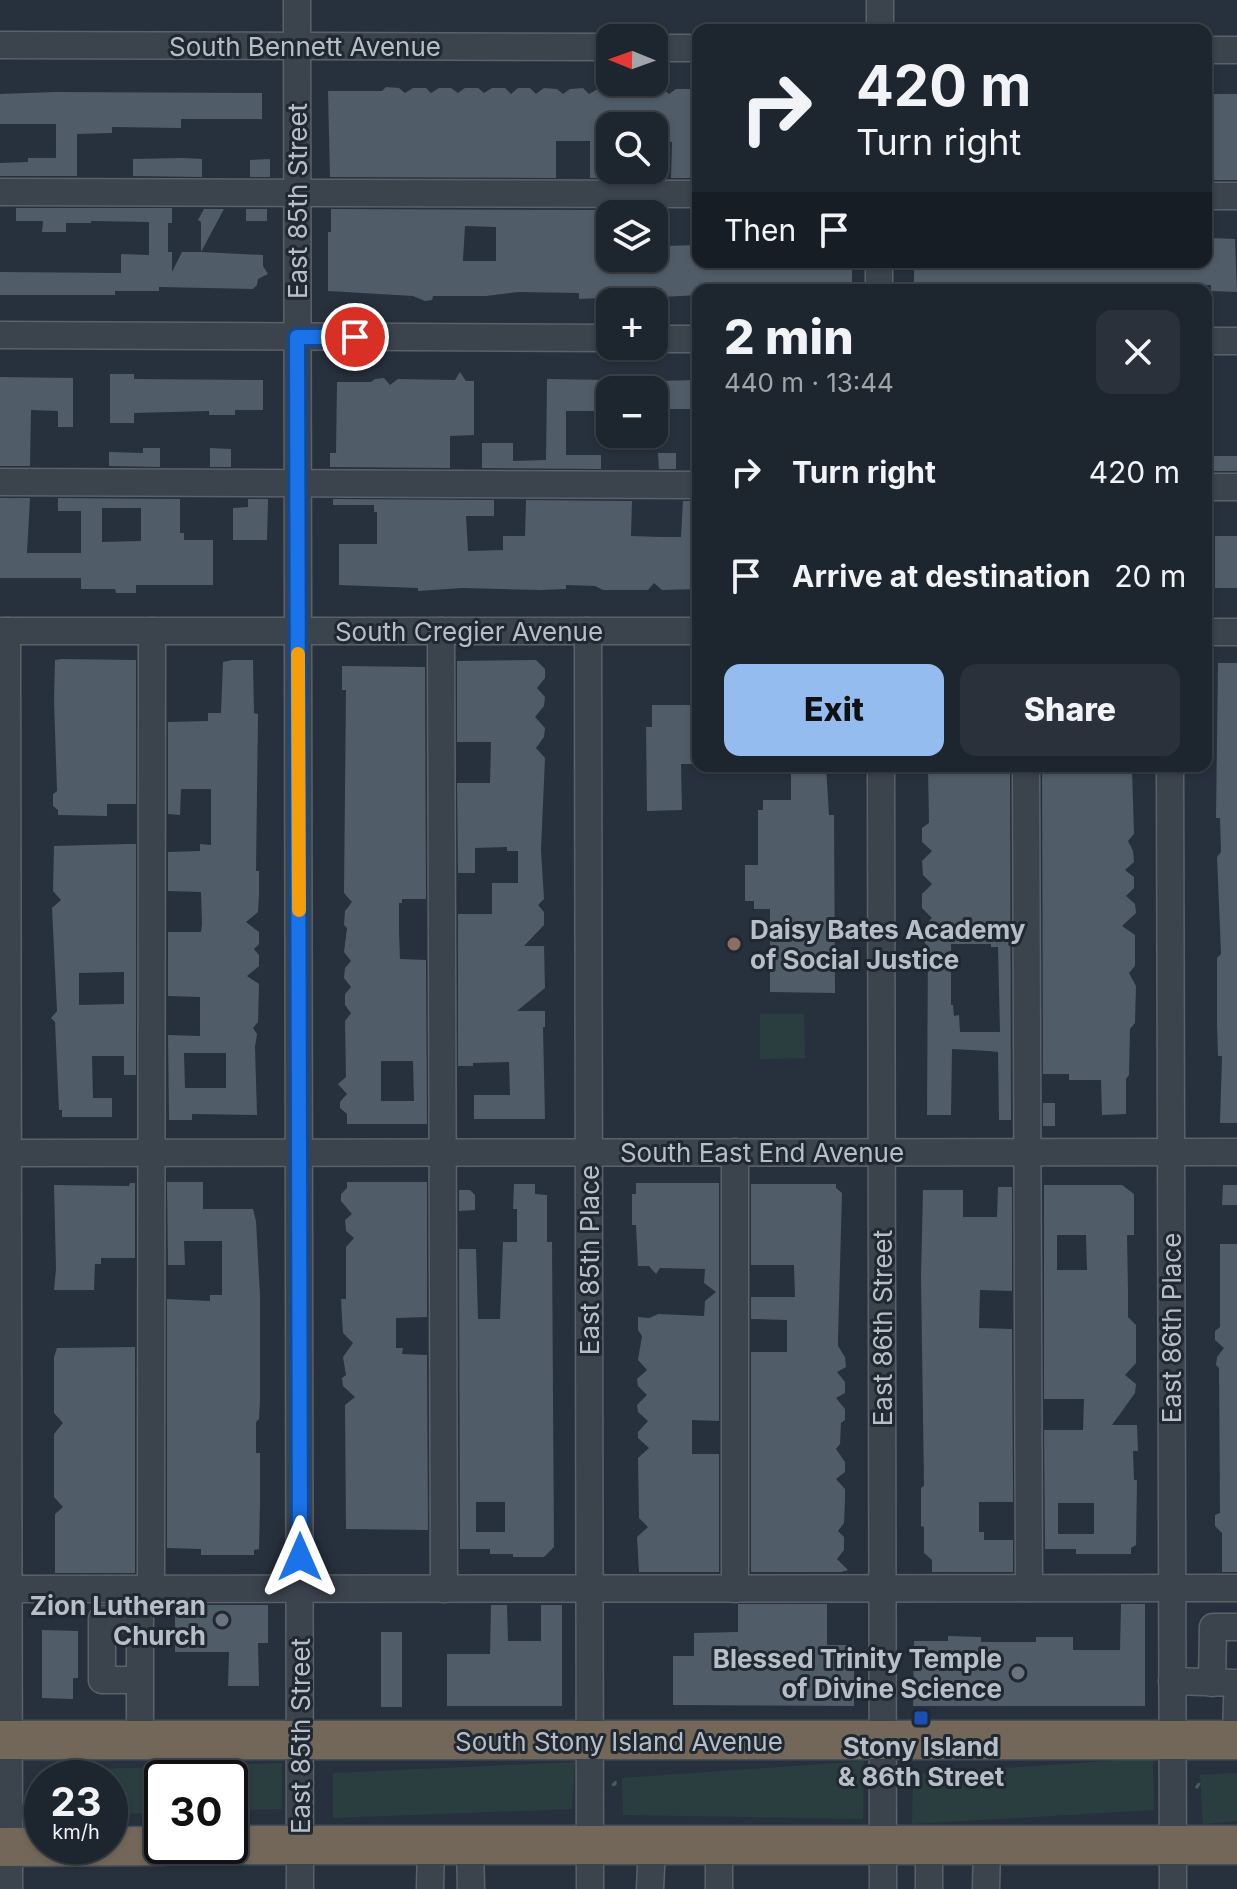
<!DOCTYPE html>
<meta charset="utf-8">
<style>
body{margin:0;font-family:Inter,sans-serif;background:#2a313a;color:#f1f3f6;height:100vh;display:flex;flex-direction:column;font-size:30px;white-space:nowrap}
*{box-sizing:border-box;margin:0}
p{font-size:26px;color:#a0a5aa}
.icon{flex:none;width:44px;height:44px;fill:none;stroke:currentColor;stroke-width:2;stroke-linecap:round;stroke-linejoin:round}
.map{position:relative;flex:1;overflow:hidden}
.panel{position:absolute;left:692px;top:284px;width:520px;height:488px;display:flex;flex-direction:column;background:#1d252e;border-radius:16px;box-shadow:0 2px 6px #0004,0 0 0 2px #3b424a}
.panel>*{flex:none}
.banner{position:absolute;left:692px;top:24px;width:520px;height:244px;border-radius:16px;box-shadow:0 2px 6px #0004,0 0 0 2px #3b424a;background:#1d252e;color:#f1f3f6;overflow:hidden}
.needle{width:52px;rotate:271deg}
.buttons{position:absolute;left:596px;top:24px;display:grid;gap:16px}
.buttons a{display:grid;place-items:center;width:72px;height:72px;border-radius:16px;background:#1d252e;box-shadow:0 2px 6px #0004,0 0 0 2px #3b424a;font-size:40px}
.speed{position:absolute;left:24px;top:1760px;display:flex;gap:16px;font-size:40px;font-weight:700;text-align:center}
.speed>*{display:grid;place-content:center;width:104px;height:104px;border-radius:50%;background:#1d252e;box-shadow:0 2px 6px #0004,0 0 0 2px #3b424a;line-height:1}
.speed small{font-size:20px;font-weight:400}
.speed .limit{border:4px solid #111;border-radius:12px;background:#fff;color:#111}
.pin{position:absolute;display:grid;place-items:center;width:68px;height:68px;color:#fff;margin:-34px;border:4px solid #fff;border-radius:50%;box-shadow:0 2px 8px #0007}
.me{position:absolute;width:88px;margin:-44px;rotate:0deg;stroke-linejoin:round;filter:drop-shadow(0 0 6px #0008)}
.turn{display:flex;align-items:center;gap:28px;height:168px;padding:0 32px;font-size:36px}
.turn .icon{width:104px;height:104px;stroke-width:2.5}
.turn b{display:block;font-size:56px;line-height:68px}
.then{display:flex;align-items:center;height:76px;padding:0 32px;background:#0003;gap:16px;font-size:30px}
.round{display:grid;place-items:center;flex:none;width:84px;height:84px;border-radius:16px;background:#2a313a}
.headline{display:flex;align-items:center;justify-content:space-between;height:136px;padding:0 32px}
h1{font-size:48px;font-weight:800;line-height:60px}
.button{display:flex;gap:16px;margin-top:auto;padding:16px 32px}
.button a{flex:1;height:92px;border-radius:16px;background:#95bcef;color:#111;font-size:32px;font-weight:800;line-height:92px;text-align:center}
.button a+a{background:#2a313a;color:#f1f3f6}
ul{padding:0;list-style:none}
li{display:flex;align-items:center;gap:24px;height:104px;padding:0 32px}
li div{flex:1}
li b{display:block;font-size:30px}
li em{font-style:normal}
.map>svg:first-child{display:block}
.green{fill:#2a3e3f}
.building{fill:#505c67;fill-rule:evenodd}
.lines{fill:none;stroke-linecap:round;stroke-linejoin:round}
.minor-casing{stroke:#59616b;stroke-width:29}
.highway-casing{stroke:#464e58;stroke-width:41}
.path{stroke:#495b5d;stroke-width:3;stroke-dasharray:6 6;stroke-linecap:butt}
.minor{stroke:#3b434d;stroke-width:26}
.highway{stroke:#726759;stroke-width:38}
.route-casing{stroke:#114b97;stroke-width:20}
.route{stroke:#1a73e8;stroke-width:14}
.slow{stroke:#f59e0b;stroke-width:14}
.education-dot{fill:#8d6e63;stroke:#202832;stroke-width:3}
.worship-dot{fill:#6b7280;stroke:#202832;stroke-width:3}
.transit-dot{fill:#1a4fb4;stroke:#202832;stroke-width:3}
.labels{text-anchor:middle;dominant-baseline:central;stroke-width:6;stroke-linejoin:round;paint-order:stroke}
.street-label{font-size:26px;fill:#b7bec8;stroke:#202832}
.poi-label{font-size:26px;font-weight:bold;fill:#b7bec8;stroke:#202832;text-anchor:end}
</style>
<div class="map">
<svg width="1237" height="1889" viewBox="0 0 1237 1889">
<rect width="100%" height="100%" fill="#27313d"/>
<g class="green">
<polygon points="760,1014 804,1014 805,1058 760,1059"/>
<polygon points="1153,1758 1154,1810 912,1824 913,1774"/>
<polygon points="864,1761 863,1819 623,1815 622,1778"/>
<polygon points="575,1762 572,1809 333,1818 333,1773"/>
<polygon points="282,1763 282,1809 230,1810 230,1778 162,1778 162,1813 110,1814 110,1778 42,1778 42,1817 40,1817 39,1771"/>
<polygon points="1237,1773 1237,1821 1203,1824 1200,1775"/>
</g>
<g class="building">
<polygon points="386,87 399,88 405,93 413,88 426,88 431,93 439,88 451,88 458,93 465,88 478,88 484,93 492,88 505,88 511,94 518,88 530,88 536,94 544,88 557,89 563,94 570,89 583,88 589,94 598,89 610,89 616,93 623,88 636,88 643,94 650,89 663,89 669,94 676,89 692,89 692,155 694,165 698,165 698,178 671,178 672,142 654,141 654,126 610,126 610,170 613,170 613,178 590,178 590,141 556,141 556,178 330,177 328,91 382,91"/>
<polygon points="56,92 262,93 262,119 181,119 181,128 112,127 112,133 77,134 77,176 0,176 0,163 28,162 28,158 56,158 56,124 0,124 0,94"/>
<rect x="1206" y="94" width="31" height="86"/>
<polygon points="183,158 202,159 202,177 133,176 133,159"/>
<polygon points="270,159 270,177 250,177 250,160"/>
<polygon points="16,208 172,208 172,223 168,223 168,252 172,252 172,272 182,252 201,252 201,222 198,220 204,209 224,209 201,252 263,255 263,266 268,274 258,279 257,285 253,289 159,287 159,291 115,291 115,295 0,295 0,272 121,273 121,254 149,255 149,222 91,221 91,223 66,223 66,232 42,232 43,221 16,221"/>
<rect x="246" y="209" width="21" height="12"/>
<path d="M331,209L613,210V214H610V226H601V261L662,262V246L698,245V262H852V290H698V295L662,297V288H634L624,297L579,299V293L518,292L486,296H433L432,300L425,301L413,296L328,291V232H331ZM465,226L496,227V261H463Z"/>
<polygon points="1211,238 1235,239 1237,292 1211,291 1211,285 1178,285 1178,290 914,290 914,262 1211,262"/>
<polygon points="460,372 466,381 474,381 474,435 450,436 450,468 330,467 330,453 336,453 337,382 371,382 375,379 384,378 390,385 398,379 455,380"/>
<polygon points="110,374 134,374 134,379 263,380 263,410 235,410 235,415 209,415 209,411 134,413 134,423 110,423"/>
<polygon points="0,377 73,378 73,427 58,427 58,411 31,410 30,466 0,466"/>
<polygon points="547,379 610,380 610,411 566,411 566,455 601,455 601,469 482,468 482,443 513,443 513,461 546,460"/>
<polygon points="698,380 698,409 654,409 654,381"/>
<polygon points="143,448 160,448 160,467 109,466 109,452 143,453"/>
<polygon points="210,448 231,449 231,467 210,467"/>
<polygon points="658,453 676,453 676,469 659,469"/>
<rect x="1206" y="456" width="31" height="15"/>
<path d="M0,498H30L27,553H81V511H58V498L180,499V533H184V540H213V585H136V593H116L115,589H81V578H0ZM102,508H141V541L102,542Z"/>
<polygon points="248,499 268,499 267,540 233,540 233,508 248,507"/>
<polygon points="333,499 494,500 494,516 466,516 468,551 503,550 503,536 525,536 526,500 632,501 631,536 661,537 681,537 683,501 698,501 698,589 662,590 654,583 648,590 603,590 595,586 566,585 566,589 540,590 462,588 418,591 418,588 339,585 339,544 377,544 377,512 374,512 374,505 333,505"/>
<rect x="1215" y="536" width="22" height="52"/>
<polygon points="62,659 136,660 136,804 107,804 107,816 58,815 58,810 53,806 53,794 57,791 54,700 55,660"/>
<path d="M232,660H253L254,713L258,714L256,871H259V894L258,912L246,922L259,932V944L254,949L259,955V966L247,976L259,984L258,1022L253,1028L257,1034L255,1047L257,1115L192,1114V1120H169L168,1035L200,1036V997L168,996V932H201L202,924L201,892L168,891V852L200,851V844L211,845V789H181L180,815L168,814V722L208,721V713H221L223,662ZM184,1053H226V1088H185Z"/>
<polygon points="536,660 545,669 545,678 537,688 545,697 544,706 535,717 545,728 544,737 536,748 545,758 541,850 544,899 538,905 544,912 544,925 524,946 544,946 545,988 517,1011 545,1011 545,1027 543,1027 545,1119 474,1119 474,1095 510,1095 509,1062 473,1063 473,1066 458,1066 458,914 492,914 492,883 518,883 518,851 507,851 507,847 475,848 475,873 458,873 457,783 490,783 491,742 457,742 457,661"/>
<polygon points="1218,663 1237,663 1237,1123 1220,1123 1222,1056 1218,1056 1217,1025 1217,958 1221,954 1217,857 1221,852 1220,818 1216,818"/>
<path d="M342,666L425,667L426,899H402V903H399V933L400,959L426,960L427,1124H347V1114L340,1108V1102L347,1094L338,1084L346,1077L345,1021L351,1013L345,1005V994L351,987L344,978L345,968L351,961L344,952L347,928L344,925L345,911L352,902L344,893L346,690H342ZM381,1061H413L414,1101H381Z"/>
<polygon points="652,705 698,705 698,764 681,764 682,810 647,811 646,727 652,727"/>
<polygon points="791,766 826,766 829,815 834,815 835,993 770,992 770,909 754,909 754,901 745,901 745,865 758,865 758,810 763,810 763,800 791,800"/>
<path d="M928,769H969L968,773H1010L1011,1120H999L998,1052L989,1051L952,1049L951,1115H927L928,946L923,941V927L932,918L922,908V894L932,884L923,875L922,861L932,851L922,842V828L929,823ZM951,944H991V947H998L1000,1032H960L959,1015L954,1016L953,1005H951Z"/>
<polygon points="1042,769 1132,769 1134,834 1128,841 1133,851 1134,862 1125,870 1134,877 1134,888 1126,896 1135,904 1136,913 1122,926 1135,935 1135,966 1129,973 1136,986 1135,1023 1130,1029 1129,1075 1126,1079 1126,1114 1102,1115 1101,1080 1069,1080 1069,1074 1043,1074"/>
<path d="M127,844H136V1075H124V1056H92L93,1098H112V1117H62V1110H59L55,1022L51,1018L57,1011L52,908L61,900L53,891L54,846ZM124,972V1004L79,1005V973Z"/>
<rect x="1043" y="1103" width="12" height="23"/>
<polygon points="167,1182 203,1182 203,1209 253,1209 256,1221 260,1296 260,1400 259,1419 256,1422 256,1453 260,1453 260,1505 259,1549 254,1550 254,1555 201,1555 201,1549 167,1548 167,1299 210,1301 210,1295 222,1295 222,1241 184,1241 185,1265 168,1265"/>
<polygon points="347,1182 427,1182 427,1317 396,1318 396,1348 403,1348 402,1354 427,1355 428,1530 346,1529 345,1405 355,1397 343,1386 342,1378 346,1375 343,1357 353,1343 343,1333 342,1318 341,1299 346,1299 346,1247 354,1238 346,1231 345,1220 352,1214 341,1201 341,1194 347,1188"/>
<polygon points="130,1183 135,1183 135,1258 101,1258 101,1264 95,1264 94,1290 54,1290 56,1269 54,1185 129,1186"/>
<polygon points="636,1183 719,1183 719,1421 692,1420 692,1454 719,1454 719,1572 639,1572 637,1537 648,1527 639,1518 638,1458 649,1448 638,1438 638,1432 648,1421 638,1412 637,1405 647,1395 638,1386 637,1379 647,1370 638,1360 642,1336 638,1330 638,1317 649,1318 658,1314 704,1316 705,1301 716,1292 704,1283 705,1269 660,1268 656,1274 649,1266 638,1266 636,1225 632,1225 632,1194 636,1194"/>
<path d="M514,1184H535V1194L547,1195V1242H552L554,1547L544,1557H513V1554H490V1549H460L459,1249H476L478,1319H500L503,1242H517V1209H513ZM476,1502H505V1532H476Z"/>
<polygon points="751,1184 836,1184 836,1188 842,1193 838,1339 838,1346 845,1357 846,1367 837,1372 845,1382 845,1393 836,1398 845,1409 845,1420 841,1423 840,1444 836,1449 845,1462 845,1472 836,1479 845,1489 845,1500 844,1523 838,1531 844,1537 844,1550 837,1559 848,1570 841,1572 751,1572 751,1352 787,1352 787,1320 751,1319 751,1297 795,1297 794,1265 751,1265"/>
<path d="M1044,1185H1122L1134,1194V1235H1127L1128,1291V1317L1136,1325V1363L1125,1375L1136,1384L1135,1393L1112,1425H1137L1138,1451H1133L1134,1480H1137L1136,1545L1131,1548V1554H1076V1549H1045L1044,1430H1083L1084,1399H1044ZM1057,1235H1086L1087,1270H1057ZM1058,1503H1094V1534H1058Z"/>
<polygon points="1223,1185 1237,1185 1237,1205 1222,1205"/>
<polygon points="998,1187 1012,1187 1012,1291 980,1290 979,1328 1012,1329 1013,1502 979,1502 979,1532 984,1532 984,1540 1013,1540 1013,1572 932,1572 932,1560 924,1553 924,1527 921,1526 921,1488 924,1486 921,1277 923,1190 963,1190 963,1217 997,1217"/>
<polygon points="459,1190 470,1190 475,1195 475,1210 459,1211"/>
<polygon points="1220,1244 1237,1244 1237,1572 1222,1572 1222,1533 1215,1526 1215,1515 1220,1513 1219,1368 1216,1365 1217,1357 1224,1348 1215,1340 1215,1331 1220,1327"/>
<polygon points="135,1347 135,1573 55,1573 55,1514 63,1507 54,1497 54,1434 63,1423 54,1413 54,1357 57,1348"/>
<polygon points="738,1604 827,1604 827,1645 854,1645 854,1706 673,1705 673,1656 694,1656 694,1633 738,1632"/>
<polygon points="1121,1604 1145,1604 1145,1706 913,1706 914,1641 948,1641 948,1636 981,1637 981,1642 1036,1642 1036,1637 1073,1637 1073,1650 1120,1650"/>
<polygon points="175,1605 268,1605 268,1643 258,1643 259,1686 228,1686 229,1652 175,1652"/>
<polygon points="491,1605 507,1605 508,1641 541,1641 541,1605 562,1605 562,1706 447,1706 447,1654 490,1654"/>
<polygon points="42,1630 78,1631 78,1678 73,1678 73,1699 42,1698"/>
<rect x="381" y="1632" width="21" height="75"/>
</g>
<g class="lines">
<g class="minor-casing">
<g id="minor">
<polyline points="297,0 300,1889"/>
<polyline points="880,0 880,30"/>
<polyline points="0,45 610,47"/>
<polyline points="654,48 698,48"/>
<polyline points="1206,50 1237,50"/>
<polyline points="0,192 698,194"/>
<polyline points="1206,196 1237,196"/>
<polyline points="879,290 879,262"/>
<polyline points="0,335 610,338"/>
<polyline points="654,339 698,339"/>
<polyline points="1206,341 1237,341"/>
<polyline points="0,482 698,485"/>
<polyline points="1206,487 1237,487"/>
<polyline points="0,631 698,631"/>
<polyline points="7,631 9,1889"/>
<polyline points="441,631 444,1589"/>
<polyline points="588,631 590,1889"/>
<polyline points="1206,632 1237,632"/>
<polyline points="881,766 883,1889"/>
<polyline points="1026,766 1029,1588"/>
<polyline points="1170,766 1173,1889"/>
<polyline points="0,1153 1237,1152"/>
<polyline points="0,1589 1237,1588"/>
<polyline points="151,1589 152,631"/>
<polyline points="735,1589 735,1152"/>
<polyline points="1172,1681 1237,1683"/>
<polyline points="1212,1683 1213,1627 1237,1627"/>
<polyline points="140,1740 140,1619 102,1619 102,1680 140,1680"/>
<polyline points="1236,1740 1237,1700"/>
<polyline points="470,1846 471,1889"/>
<polyline points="929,1846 929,1889"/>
<polyline points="430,1889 431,1845"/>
<polyline points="650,1889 652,1846"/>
<polyline points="719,1889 719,1846"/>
<polyline points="986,1889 987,1846"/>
</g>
</g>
<g class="highway-casing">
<g id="highway">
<polyline points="0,1740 1237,1740"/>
<polyline points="230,1845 1237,1845"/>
<polyline points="0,1847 162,1846"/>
</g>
</g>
<g class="path">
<polyline points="612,1785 615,1784 616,1776"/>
<polyline points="905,1787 908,1776"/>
<polyline points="1196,1788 1199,1784 1198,1777"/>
</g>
<use href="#minor" class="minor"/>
<use href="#highway" class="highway"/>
</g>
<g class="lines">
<g class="route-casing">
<polyline id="route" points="300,1557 297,337 355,337"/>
</g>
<use href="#route" class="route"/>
<polyline class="slow" points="298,654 299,910"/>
</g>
<circle class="education-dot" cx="734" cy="944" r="8"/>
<g class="worship-dot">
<circle cx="222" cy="1620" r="8"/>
<circle cx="1018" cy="1673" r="8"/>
</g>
<rect class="transit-dot" x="913" y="1710" width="16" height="16" rx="4"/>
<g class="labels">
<g class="street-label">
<text x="305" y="46">South Bennett Avenue</text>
<text transform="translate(297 201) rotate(-90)">East 85th Street</text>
<text x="469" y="631">South Cregier Avenue</text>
<text x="762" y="1152">South East End Avenue</text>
<text transform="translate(589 1260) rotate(-90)">East 85th Place</text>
<text transform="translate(882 1328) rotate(-90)">East 86th Street</text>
<text transform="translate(1171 1328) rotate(-90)">East 86th Place</text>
<text transform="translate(300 1736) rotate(-90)">East 85th Street</text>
<text x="619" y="1741">South Stony Island Avenue</text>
</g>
<g class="poi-label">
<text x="750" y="929" text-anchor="start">Daisy Bates Academy<tspan x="750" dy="30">of Social Justice</tspan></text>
<text x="206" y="1605">Zion Lutheran<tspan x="206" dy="30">Church</tspan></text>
<text x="1002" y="1658">Blessed Trinity Temple<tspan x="1002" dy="30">of Divine Science</tspan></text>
<text x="921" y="1746" text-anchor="middle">Stony Island<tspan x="921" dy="30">&amp; 86th Street</tspan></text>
</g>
</g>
</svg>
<div class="buttons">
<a><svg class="needle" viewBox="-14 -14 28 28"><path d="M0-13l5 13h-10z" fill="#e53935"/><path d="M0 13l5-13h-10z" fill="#a0a5aa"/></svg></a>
<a><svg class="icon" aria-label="search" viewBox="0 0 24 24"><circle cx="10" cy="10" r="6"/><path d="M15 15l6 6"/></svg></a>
<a><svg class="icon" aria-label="layers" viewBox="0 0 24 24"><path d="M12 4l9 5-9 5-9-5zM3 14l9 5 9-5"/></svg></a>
<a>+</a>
<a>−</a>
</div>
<div class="speed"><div>23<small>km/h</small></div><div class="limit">30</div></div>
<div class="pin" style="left:355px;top:337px;background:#d93025"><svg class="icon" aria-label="arrive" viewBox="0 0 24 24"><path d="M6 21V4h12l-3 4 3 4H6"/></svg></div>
<svg class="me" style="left:300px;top:1557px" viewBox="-20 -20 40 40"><path d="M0-17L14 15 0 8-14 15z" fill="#1a73e8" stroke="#fff" stroke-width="4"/></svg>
<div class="banner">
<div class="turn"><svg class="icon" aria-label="right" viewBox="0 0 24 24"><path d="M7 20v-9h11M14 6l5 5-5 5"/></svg><div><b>420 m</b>Turn right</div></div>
<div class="then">Then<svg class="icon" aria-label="arrive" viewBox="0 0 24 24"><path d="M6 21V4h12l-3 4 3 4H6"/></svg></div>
</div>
<section class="panel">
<div class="headline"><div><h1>2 min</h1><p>440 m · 13:44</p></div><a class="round"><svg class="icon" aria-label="close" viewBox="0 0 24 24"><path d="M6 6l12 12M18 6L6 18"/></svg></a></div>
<ul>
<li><svg class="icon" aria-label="right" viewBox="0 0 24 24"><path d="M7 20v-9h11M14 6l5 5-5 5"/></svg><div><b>Turn right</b></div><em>420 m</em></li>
<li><svg class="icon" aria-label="arrive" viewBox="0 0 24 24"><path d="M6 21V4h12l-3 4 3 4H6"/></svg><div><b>Arrive at destination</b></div><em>20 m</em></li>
</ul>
<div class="button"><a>Exit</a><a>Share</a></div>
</section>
</div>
